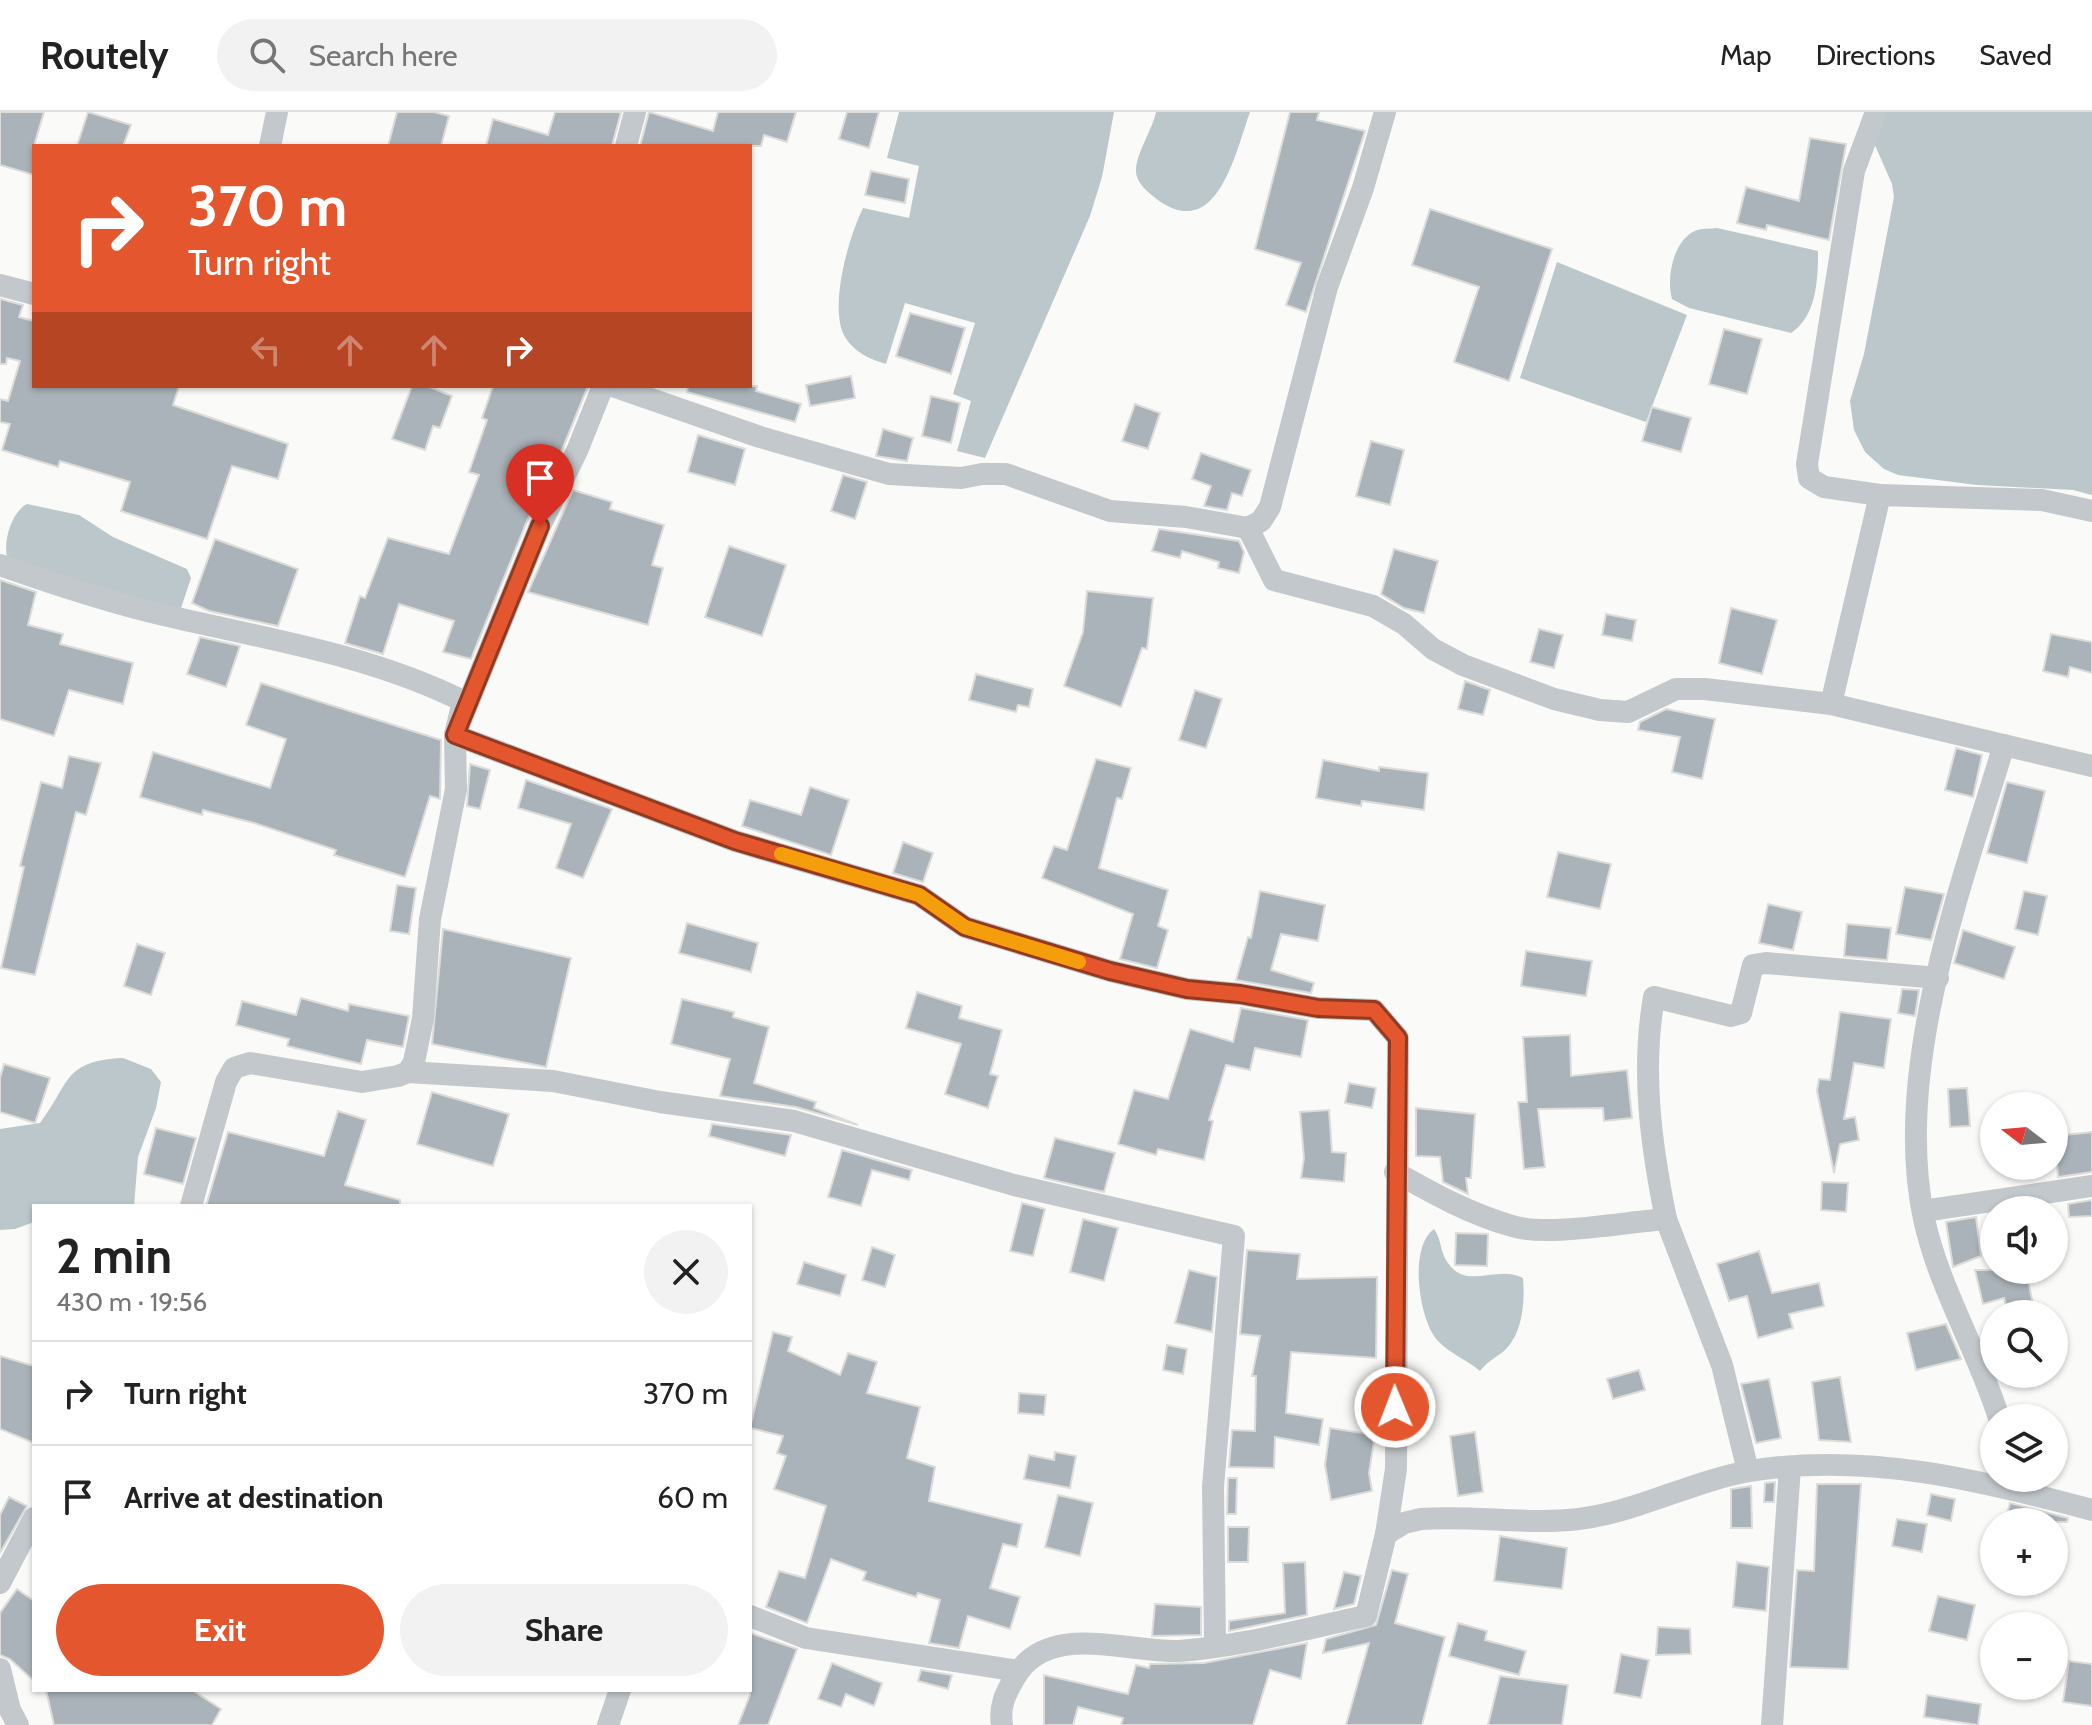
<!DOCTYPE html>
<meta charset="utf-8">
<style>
body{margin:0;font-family:Cabin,sans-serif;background:#f2f2f2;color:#222;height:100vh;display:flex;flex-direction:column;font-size:30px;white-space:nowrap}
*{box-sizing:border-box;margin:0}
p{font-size:26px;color:#767676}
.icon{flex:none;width:44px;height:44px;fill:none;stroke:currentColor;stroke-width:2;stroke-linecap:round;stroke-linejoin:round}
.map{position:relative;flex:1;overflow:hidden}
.panel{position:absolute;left:32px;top:1092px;width:720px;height:488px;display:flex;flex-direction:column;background:#fff;border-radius:0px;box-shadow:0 2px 6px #0004}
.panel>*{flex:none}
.guide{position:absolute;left:32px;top:32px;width:720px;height:244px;border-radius:0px;box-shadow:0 2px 6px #0004;background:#e4572e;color:#fff;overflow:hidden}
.needle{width:52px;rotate:286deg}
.buttons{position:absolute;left:1980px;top:980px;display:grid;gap:16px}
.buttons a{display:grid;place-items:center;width:88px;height:88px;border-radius:50%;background:#fff;box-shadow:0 2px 6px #0004;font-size:40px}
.pin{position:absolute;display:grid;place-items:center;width:68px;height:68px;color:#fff;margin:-82px -34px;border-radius:50% 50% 50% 0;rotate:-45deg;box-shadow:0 0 8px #0007}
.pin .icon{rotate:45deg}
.me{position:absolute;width:88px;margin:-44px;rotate:359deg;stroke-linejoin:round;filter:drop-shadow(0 0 6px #0008)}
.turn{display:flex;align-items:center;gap:28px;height:168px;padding:0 24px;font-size:36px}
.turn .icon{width:104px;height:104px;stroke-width:2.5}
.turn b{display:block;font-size:56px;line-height:68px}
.lanes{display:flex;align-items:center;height:76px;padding:0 24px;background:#0003;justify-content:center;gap:40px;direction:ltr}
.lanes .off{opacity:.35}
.round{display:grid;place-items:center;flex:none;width:84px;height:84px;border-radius:42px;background:#f2f2f2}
.summary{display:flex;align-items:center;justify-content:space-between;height:136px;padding:0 24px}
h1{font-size:48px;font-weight:700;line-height:60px}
.primary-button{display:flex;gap:16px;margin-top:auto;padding:16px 24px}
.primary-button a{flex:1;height:92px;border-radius:48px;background:#e4572e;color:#fff;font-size:32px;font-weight:700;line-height:92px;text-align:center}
.primary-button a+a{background:#f2f2f2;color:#222}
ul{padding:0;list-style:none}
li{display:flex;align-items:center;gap:24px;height:104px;padding:0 24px;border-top:2px solid #e0e0e0}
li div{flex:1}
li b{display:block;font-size:30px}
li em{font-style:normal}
header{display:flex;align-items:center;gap:48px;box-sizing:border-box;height:112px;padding:0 40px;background:#fff;border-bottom:2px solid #e0e0e0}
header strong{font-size:38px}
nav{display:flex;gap:44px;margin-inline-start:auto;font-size:28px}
.search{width:560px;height:72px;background:#f2f2f2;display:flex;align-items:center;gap:20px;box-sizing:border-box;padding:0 28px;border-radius:44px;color:#767676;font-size:30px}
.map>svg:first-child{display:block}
.water{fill:#bbc7cb}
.building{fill:#aab3b9;stroke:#dcdcda;stroke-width:2}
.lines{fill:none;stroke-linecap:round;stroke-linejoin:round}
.minor{stroke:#c3c8cc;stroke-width:22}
.route-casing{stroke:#94391e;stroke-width:20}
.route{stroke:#e4572e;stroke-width:14}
.slow{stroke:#f59e0b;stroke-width:14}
</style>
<header>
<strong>Routely</strong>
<div class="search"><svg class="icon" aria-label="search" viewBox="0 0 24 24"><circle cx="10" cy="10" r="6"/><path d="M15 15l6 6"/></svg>Search here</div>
<nav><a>Map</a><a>Directions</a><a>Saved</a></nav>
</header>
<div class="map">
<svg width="2092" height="1613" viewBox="0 0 2092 1613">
<rect width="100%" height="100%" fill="#fafaf8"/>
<g class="water">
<path d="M899,0H1114L1102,65L1090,104L985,346L957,339L971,289L953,282L975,211L905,191L886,252C869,247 854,240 845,225C828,196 849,124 863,96L909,106L919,54L887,46Z"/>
<path d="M1156,0H1250C1236,38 1218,131 1158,88C1149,81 1136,71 1136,59C1136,41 1152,19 1156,0Z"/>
<polygon points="1881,0 2092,0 2092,383 2073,378 1977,373 1898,363 1884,357 1865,340 1854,318 1850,289 1864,242 1894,85 1892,72 1874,31"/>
<path d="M1717,116L1818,139C1818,167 1817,204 1791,221L1689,196L1672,187C1666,166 1673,127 1697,118C1703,116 1711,117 1717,116Z"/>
<polygon points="1557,150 1687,203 1646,310 1520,266"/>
<path d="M27,392L79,403L113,425L187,457L191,466L181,496L178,498L8,448C2,432 11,400 27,392Z"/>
<path d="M123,946L151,957L161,970L156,996L138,1045L134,1094H34V1110L15,1117L0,1118V1017L40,1011C71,970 63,949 123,946Z"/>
<path d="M1434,1117C1442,1128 1440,1141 1448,1151C1467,1179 1497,1152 1523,1166C1525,1189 1523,1222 1504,1239C1495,1246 1487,1250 1480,1259C1467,1248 1449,1241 1438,1229C1419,1209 1408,1135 1434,1117Z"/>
</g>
<g class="building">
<polygon points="0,0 44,0 34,34 34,63 0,53"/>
<polygon points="88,0 131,13 123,34 77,34"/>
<polygon points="397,0 434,0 449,4 441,34 388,34"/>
<polygon points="555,0 621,0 612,34 486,34 493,7 548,23"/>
<polygon points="649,0 713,19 718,0 796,0 787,30 764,23 761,34 640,34"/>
<polygon points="847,0 879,0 869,36 839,27"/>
<polygon points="1290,0 1319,0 1317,8 1365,19 1306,200 1286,193 1301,151 1255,137"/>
<polygon points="1810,26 1846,32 1829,128 1767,113 1766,118 1737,111 1746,75 1799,89"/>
<polygon points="871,59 909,67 905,91 865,83"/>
<polygon points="1430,97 1552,137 1509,269 1454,250 1479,175 1412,153"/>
<polygon points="0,187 23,193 19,205 34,209 34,274 179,274 173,293 288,332 278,367 232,354 207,427 121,399 130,370 60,349 58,355 2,338 10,312 0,310 0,287 8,289 20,249 7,246 6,252 0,252"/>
<polygon points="910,201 965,216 951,262 896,244"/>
<polygon points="1724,217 1762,227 1747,282 1709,272"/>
<polygon points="851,264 855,286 810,294 806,273"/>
<polygon points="412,274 427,274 452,284 440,316 433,314 425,338 392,327"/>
<polygon points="493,274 588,274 564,333 527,409 471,547 443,540 454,509 399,492 383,542 345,531 360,484 365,486 388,426 449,442 479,363 469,360 487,308 482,306"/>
<polygon points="688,274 757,274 756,279 801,292 795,310 687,280"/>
<polygon points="931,284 960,291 951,331 922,324"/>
<polygon points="1135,292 1160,301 1148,337 1122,329"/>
<polygon points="1652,295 1691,306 1681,340 1642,329"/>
<polygon points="883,317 913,326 907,349 876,344"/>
<polygon points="698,323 745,337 735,373 688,360"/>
<polygon points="1371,329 1404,338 1390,393 1356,384"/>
<polygon points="1201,341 1251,358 1242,384 1232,381 1227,398 1204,394 1211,374 1192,367"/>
<polygon points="843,363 867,370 855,407 831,399"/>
<polygon points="573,378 612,390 610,397 664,413 652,453 663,456 648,513 528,480"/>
<polygon points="1159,417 1239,429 1244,440 1239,461 1218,456 1219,450 1182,439 1180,446 1152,439"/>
<polygon points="215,427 298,457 278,514 209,499 192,491"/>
<polygon points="729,434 786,453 762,524 705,505"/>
<polygon points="1394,437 1438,449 1424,501 1404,496 1381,482"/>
<polygon points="0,468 36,480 28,513 63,522 60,532 133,551 123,592 69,578 54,624 0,607"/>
<polygon points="1087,479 1153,486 1147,537 1142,536 1121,595 1064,574 1083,520"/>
<polygon points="1731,496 1777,508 1762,562 1719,551"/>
<polygon points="1606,502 1636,508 1632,529 1602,523"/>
<polygon points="1539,517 1563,523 1554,556 1530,550"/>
<polygon points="2051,522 2092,530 2092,561 2070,555 2068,565 2043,559"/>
<polygon points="200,525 240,534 226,575 187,562"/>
<polygon points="976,562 1033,577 1029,595 1018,593 1016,600 969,588"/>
<polygon points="1465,569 1490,578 1483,603 1458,597"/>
<polygon points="261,571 441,628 440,687 430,684 405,765 334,743 336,738 254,711 203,698 202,703 140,685 153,640 270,676 286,627 246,613"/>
<polygon points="1195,578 1222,587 1206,636 1179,628"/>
<polygon points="1666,597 1715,607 1702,667 1672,660 1680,625 1638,618 1640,610"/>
<polygon points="1956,636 1982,643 1973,685 1945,678"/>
<polygon points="69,644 101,651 86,703 76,700 35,863 1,856 24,755 20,754 41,670 62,676"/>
<polygon points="1096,647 1131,656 1122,687 1117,686 1099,756 1168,778 1158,814 1168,818 1157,856 1120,847 1133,802 1042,766 1054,734 1067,738"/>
<polygon points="1323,648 1379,659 1379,655 1428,661 1424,698 1362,689 1361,694 1316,686"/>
<polygon points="470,652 490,658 480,697 467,694"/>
<polygon points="526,668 612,697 583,766 556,756 571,712 518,696"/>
<polygon points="2007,670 2045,679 2027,751 1987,741"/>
<polygon points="810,675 849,688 831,743 742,714 750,688 801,703"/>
<polygon points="903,730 933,741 923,770 893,761"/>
<polygon points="1558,740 1611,752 1600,797 1547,785"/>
<polygon points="397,773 416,776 409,822 390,819"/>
<polygon points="1905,775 1944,782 1931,828 1896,822"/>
<polygon points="1260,779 1325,793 1318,829 1281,822 1271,858 1314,871 1311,881 1236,868 1248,825 1251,826"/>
<polygon points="2024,779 2047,784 2038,823 2015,817"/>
<polygon points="1768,792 1802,800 1793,838 1759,831"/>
<polygon points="687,811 758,831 751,860 679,841"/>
<polygon points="1847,812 1891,816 1887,848 1844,844"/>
<polygon points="443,817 571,846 546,955 432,932"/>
<polygon points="1963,818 2015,835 2004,867 1954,851"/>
<polygon points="137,832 165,841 151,883 124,874"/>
<polygon points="1526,839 1592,849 1586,884 1521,874"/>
<polygon points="1902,877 1919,878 1915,904 1898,901"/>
<polygon points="917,880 962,894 959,906 1002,918 990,962 998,964 988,996 945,982 961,932 906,916"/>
<polygon points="301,886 348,899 349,892 409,904 403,935 367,928 361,952 287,934 289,927 236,913 242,889 296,903"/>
<polygon points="682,887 734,900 733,905 769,915 754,971 816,990 814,996 858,1013 796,995 720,984 730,947 671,932"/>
<polygon points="1241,896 1308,908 1301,945 1255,936 1250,958 1226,953 1209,1008 1213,1009 1204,1048 1158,1037 1156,1043 1118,1032 1134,978 1168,987 1190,917 1233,930"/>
<polygon points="1840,900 1891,907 1884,956 1854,951 1844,1007 1855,1005 1859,1028 1840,1032 1834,1061 1817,979 1819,967 1830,968"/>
<polygon points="1570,923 1571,964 1627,958 1632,1006 1604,1009 1603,996 1538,997 1545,1055 1524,1057 1518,990 1527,990 1523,925"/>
<polygon points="4,952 50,966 35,1011 0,1000 0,966"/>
<polygon points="1349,971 1376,976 1372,996 1345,991"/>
<polygon points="1967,976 1970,1014 1950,1015 1948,977"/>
<polygon points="432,980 509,1002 493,1054 417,1032"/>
<polygon points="1416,996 1475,1002 1471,1066 1466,1066 1468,1082 1443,1070 1440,1045 1416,1044"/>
<polygon points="1329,998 1332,1040 1346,1041 1344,1070 1301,1066 1304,1046 1300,1000"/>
<polygon points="338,999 366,1008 345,1073 400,1088 400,1094 206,1094 228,1020 324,1044"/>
<polygon points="712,1012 791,1023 785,1044 709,1024"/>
<polygon points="156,1016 196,1026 183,1072 144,1062"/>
<polygon points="2092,1020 2092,1060 2058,1065 2055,1024"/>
<polygon points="1055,1026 1115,1041 1104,1080 1044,1066"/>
<polygon points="842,1038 912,1058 909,1068 872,1058 861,1094 828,1085"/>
<polygon points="1822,1070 1848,1071 1846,1100 1821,1098"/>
<polygon points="2092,1088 2092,1104 2069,1105 2068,1092"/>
<polygon points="1022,1091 1045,1097 1033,1144 1010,1139"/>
<polygon points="1976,1105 1981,1144 1953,1155 1946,1110"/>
<polygon points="1083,1107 1118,1116 1104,1169 1070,1160"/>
<polygon points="1456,1121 1488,1122 1487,1154 1455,1153"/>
<polygon points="872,1135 895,1143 885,1175 862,1168"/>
<polygon points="1247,1138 1300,1142 1297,1167 1377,1165 1376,1246 1291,1240 1286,1301 1323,1307 1319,1333 1275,1325 1274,1356 1229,1355 1232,1318 1255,1319 1256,1264 1252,1264 1260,1224 1240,1222"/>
<polygon points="1759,1139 1772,1181 1819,1171 1824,1194 1789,1202 1793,1216 1758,1226 1747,1184 1729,1189 1717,1152"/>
<polygon points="804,1150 846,1163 840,1184 797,1172"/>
<polygon points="1189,1158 1217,1165 1212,1220 1175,1211"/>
<polygon points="1975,1158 2026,1158 2035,1202 2008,1202 2004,1186 1983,1192"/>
<polygon points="1946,1212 1961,1247 1916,1258 1907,1221"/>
<polygon points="773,1220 792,1225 788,1239 840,1263 848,1241 877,1250 867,1281 920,1295 907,1346 935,1355 929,1389 1022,1412 1017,1435 1003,1432 990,1476 1020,1485 1010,1517 968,1504 959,1536 929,1531 940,1488 918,1481 916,1485 863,1468 866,1460 831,1447 807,1511 766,1495 779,1459 805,1466 826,1394 774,1377 786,1344 777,1341 783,1324 750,1316"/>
<polygon points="1167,1233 1187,1237 1183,1262 1163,1258"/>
<polygon points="0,1244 34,1254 34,1331 0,1317"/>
<polygon points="1639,1258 1645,1278 1613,1287 1607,1267"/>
<polygon points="1840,1265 1851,1330 1819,1328 1812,1270"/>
<polygon points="1769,1267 1781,1326 1756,1331 1741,1272"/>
<polygon points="1019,1281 1046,1283 1044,1303 1018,1301"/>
<polygon points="1330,1316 1375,1323 1369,1361 1372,1379 1331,1388 1325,1353"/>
<polygon points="1475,1320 1483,1380 1458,1384 1450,1324"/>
<polygon points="1055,1340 1076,1344 1070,1376 1024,1367 1029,1343 1054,1348"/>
<polygon points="1228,1366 1237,1366 1236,1402 1227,1402"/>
<polygon points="1775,1370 1774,1390 1764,1390 1765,1371"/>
<polygon points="1817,1372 1861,1372 1848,1557 1790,1555 1797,1458 1814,1459"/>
<polygon points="1751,1374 1752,1416 1731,1416 1731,1377"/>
<polygon points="1931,1382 1955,1387 1951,1409 1927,1403"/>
<polygon points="1058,1383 1093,1391 1080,1444 1045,1435"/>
<polygon points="9,1385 27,1394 0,1441 0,1403"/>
<polygon points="2010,1391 2068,1406 2067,1410 2005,1410"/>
<polygon points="1897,1407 1927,1412 1922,1440 1892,1434"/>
<polygon points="1228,1415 1249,1415 1248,1450 1228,1450"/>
<polygon points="1500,1424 1567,1436 1562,1477 1494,1469"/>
<polygon points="1305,1450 1307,1503 1229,1519 1229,1509 1285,1501 1283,1451"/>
<polygon points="1737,1450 1769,1455 1766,1499 1733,1495"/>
<polygon points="1392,1458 1408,1462 1395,1511 1445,1525 1422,1613 1346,1613 1369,1531 1323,1541 1326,1527 1376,1513"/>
<polygon points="1344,1460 1361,1464 1354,1492 1334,1497"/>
<polygon points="17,1477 34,1489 34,1569 10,1547 0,1543 0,1501"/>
<polygon points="1938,1484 1975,1493 1967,1528 1929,1519"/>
<polygon points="1155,1492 1201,1495 1201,1523 1152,1524"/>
<polygon points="1458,1511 1487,1519 1485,1528 1526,1539 1519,1563 1449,1544"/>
<polygon points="1658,1515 1690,1517 1691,1542 1656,1543"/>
<polygon points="750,1521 797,1537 768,1613 738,1613 750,1583"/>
<polygon points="1307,1531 1301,1567 1270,1558 1253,1613 1121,1613 1123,1606 1078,1595 1073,1613 1044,1613 1044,1563 1128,1582 1136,1553 1149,1556 1150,1552 1204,1551"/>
<polygon points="1621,1542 1649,1548 1641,1586 1614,1581"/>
<polygon points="2069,1549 2092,1552 2092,1594 2063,1590"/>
<polygon points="832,1551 882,1571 874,1594 846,1582 841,1595 818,1587"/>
<polygon points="921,1558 952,1563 948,1577 918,1569"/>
<polygon points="1500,1564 1568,1573 1562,1613 1488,1613"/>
<polygon points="46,1578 192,1578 221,1597 212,1613 54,1613"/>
<polygon points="1927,1583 1981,1592 1978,1613 1924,1605"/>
</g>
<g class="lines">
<g class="minor">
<polyline points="1876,0 1854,59 1807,352 1809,366 1824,375 1880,383"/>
<polyline points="270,34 277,0"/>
<polyline points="626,34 635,0"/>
<polyline points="0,173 34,182"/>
<polyline points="613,274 760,325 889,362 961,366 982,362 1006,362 1110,399 1186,405 1248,416 1261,409 1270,395 1327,175 1363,76 1385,0"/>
<polyline points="1248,416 1274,468 1373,494 1404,512 1433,537 1463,553 1554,587 1600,598 1628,600 1676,577 1705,577 1831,592 2092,654"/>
<path d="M0,453C54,472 108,490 164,503C266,527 368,542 463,589L455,623L735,729L919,783L965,815L1110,859L1187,877L1240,882L1318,896L1374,898L1398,926L1396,1357L1386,1422"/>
<polyline points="1831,592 1880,383 2042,388 2092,399"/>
<polyline points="408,960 553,969 660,990 794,1009 1014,1073 1234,1124 1213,1375 1215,1532"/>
<path d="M1395,1060C1434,1082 1470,1102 1512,1114C1547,1125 1626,1110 1666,1107C1651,1033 1641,960 1654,885L1731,904L1741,901L1753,853L1766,851L1938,866"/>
<polyline points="191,1094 226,970 234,956 250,951 362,970 398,964 408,960 414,950 423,906 430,807 456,677 455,623 540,414 577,339 603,274"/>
<polyline points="1923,1099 2092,1074"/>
<polyline points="1666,1107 1722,1253 1748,1359"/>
<path d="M1999,1306C1978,1239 1939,1176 1924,1107C1892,958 1961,775 2004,633"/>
<polyline points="0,1471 34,1406"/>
<polyline points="750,1504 806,1526 1018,1559"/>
<polyline points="0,1557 10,1598 18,1613"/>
<polyline points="608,1613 620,1578"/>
<path d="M1002,1613C999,1595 1005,1582 1014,1567C1046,1508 1127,1541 1179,1539C1238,1535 1308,1516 1366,1504L1386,1422L1404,1411L1421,1407C1474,1403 1526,1413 1579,1407C1637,1400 1692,1369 1750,1359C1865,1340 1981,1368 2092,1398"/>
<polyline points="1772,1613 1790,1355"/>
</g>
</g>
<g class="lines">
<g class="route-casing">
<polyline id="route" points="540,414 455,623 735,729 919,783 965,815 1110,859 1187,877 1240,882 1318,896 1374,898 1398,926 1395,1295"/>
</g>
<use href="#route" class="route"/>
<polyline class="slow" points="781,742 919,783 965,815 1079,850"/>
</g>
</svg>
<div class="buttons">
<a><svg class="needle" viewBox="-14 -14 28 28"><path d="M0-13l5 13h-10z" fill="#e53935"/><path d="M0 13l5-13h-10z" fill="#767676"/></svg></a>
<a><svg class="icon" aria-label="sound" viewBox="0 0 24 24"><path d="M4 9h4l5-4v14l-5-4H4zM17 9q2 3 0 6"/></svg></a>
<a><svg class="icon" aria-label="search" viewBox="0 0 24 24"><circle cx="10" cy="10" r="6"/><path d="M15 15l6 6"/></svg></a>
<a><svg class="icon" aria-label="layers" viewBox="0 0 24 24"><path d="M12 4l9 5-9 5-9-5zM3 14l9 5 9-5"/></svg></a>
<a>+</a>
<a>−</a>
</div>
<div class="pin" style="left:540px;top:414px;background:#d93025"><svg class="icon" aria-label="arrive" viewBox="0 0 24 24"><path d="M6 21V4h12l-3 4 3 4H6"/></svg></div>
<svg class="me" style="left:1395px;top:1295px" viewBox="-20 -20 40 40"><circle r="17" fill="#e4572e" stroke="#fff" stroke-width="3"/><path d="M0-11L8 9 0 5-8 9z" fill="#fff"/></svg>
<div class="guide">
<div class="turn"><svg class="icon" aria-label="right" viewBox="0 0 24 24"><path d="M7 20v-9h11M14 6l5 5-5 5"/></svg><div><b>370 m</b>Turn right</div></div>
<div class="lanes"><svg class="icon off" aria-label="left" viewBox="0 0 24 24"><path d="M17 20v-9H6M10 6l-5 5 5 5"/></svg><svg class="icon off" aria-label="ahead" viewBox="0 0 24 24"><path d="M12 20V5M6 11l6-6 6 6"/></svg><svg class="icon off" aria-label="ahead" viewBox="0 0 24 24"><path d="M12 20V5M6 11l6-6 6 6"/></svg><svg class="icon" aria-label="right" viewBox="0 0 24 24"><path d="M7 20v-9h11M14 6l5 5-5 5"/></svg></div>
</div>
<section class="panel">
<div class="summary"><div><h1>2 min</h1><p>430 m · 19:56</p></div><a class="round"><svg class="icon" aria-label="close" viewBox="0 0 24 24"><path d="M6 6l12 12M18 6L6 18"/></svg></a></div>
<ul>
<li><svg class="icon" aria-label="right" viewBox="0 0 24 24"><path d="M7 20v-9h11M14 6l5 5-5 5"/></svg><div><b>Turn right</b></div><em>370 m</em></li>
<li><svg class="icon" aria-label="arrive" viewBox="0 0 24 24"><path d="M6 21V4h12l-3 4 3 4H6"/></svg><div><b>Arrive at destination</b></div><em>60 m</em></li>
</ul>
<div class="primary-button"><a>Exit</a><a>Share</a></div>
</section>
</div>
